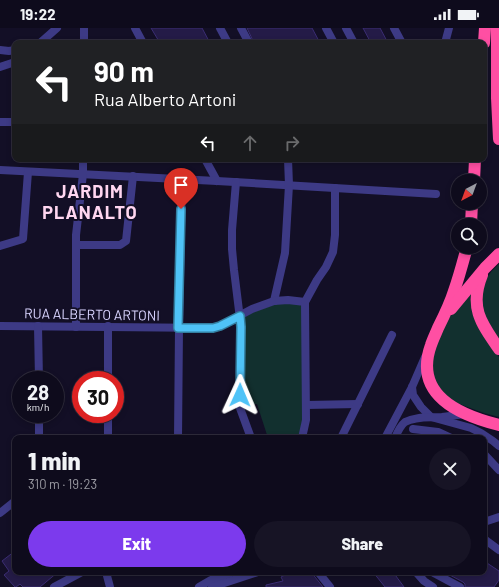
<!DOCTYPE html>
<meta charset="utf-8">
<style>
body{margin:0;font-family:Barlow,sans-serif;background:#171425;color:#f1f3f6;height:100vh;display:flex;flex-direction:column;font-size:15px;white-space:nowrap}
*{box-sizing:border-box;margin:0}
p{font-size:13px;color:#9b9ba3}
.icon{flex:none;width:22px;height:22px;fill:none;stroke:currentColor;stroke-width:2;stroke-linecap:round;stroke-linejoin:round}
.map{position:relative;flex:1;overflow:hidden}
.drawer{position:absolute;left:12px;top:407px;width:475px;height:140px;display:flex;flex-direction:column;background:#0e0b1c;border-radius:8px;box-shadow:0 2px 6px #0003,0 0 0 1px #2e2b3b}
.drawer>*{flex:none}
.guide{position:absolute;left:12px;top:12px;width:475px;height:122px;border-radius:8px;box-shadow:0 2px 6px #0003,0 0 0 1px #2e2b3b;background:#202124;color:#fff;overflow:hidden}
.needle{width:26px;rotate:221deg}
.buttons{position:absolute;left:451px;top:146px;display:grid;gap:8px}
.buttons a{display:grid;place-items:center;width:36px;height:36px;border-radius:50%;background:#0e0b1c;box-shadow:0 2px 6px #0003,0 0 0 1px #2e2b3b;font-size:20px}
.speed{position:absolute;left:12px;top:343px;display:flex;gap:8px;font-size:20px;font-weight:700;text-align:center}
.speed>*{display:grid;place-content:center;width:52px;height:52px;border-radius:50%;background:#0e0b1c;box-shadow:0 2px 6px #0003,0 0 0 1px #2e2b3b;line-height:1}
.speed small{font-size:10px;font-weight:400}
.speed .limit{border:6px solid #d22;background:#fff;color:#111}
.pin{position:absolute;display:grid;place-items:center;width:34px;height:34px;color:#fff;margin:-41px -17px;border-radius:50% 50% 50% 0;rotate:-45deg;box-shadow:0 0 4px #0007}
.pin .icon{rotate:45deg}
.me{position:absolute;width:44px;margin:-22px;rotate:1deg;stroke-linejoin:round;filter:drop-shadow(0 0 3px #0008)}
.turn{display:flex;align-items:center;gap:14px;height:84px;padding:0 16px;font-size:18px}
.turn .icon{width:52px;height:52px;stroke-width:2.5}
.turn b{display:block;font-size:28px;line-height:34px}
.lanes{display:flex;align-items:center;height:38px;padding:0 16px;background:#0003;justify-content:center;gap:20px;direction:ltr}
.lanes .off{opacity:.35}
.round{display:grid;place-items:center;flex:none;width:42px;height:42px;border-radius:21px;background:#171425}
.head{display:flex;align-items:center;justify-content:space-between;height:68px;padding:0 16px}
h1{font-size:24px;font-weight:800;line-height:30px}
.primary-button{display:flex;gap:8px;margin-top:auto;padding:8px 16px}
.primary-button a{flex:1;height:46px;border-radius:24px;background:#7c3aed;color:#fff;font-size:16px;font-weight:800;line-height:46px;text-align:center}
.primary-button a+a{background:#171425;color:#f1f3f6}
.status{display:flex;justify-content:space-between;align-items:center;height:28px;padding:0 20px;background:#0e0b1c;direction:ltr}
.status svg{height:11px;fill:currentColor}
.map>svg:first-child{display:block}
.green{fill:#12302f}
.building{fill:#241b47;stroke:#3b2d73}
.lines{fill:none;stroke-linecap:round;stroke-linejoin:round}
.minor{stroke:#3d3a85;stroke-width:8}
.highway{stroke:#ff4fa3;stroke-width:12}
.route-casing{stroke:#337fa1;stroke-width:10}
.route{stroke:#4fc3f7;stroke-width:7}
.labels{text-anchor:middle;dominant-baseline:central;stroke-width:4;stroke-linejoin:round;paint-order:stroke}
.street-label{font-size:14px;fill:#d9d4ff;stroke:#130f26}
.district-label{font-size:18px;font-weight:bold;letter-spacing:1px;fill:#ffd6f0;stroke:#130f26}
</style>
<div class="status"><b>19:22</b><svg viewBox="0 0 49 12"><path d="M0 12V9h3v3zM5 12V6h3v6zM10 12V3h3v9zM15 12V0h3v12zM26 1h20v11H26zM47 4h2v5h-2z"/></svg></div>
<div class="map">
<svg width="499" height="559" viewBox="0 0 499 559">
<rect width="100%" height="100%" fill="#130f26"/>
<g class="green">
<polygon points="499,236 499,313 485,294 480,270 487,250 491,244"/>
<polygon points="472,260 471,277 475,292 479,300 499,329 499,389 484,385 454,374 448,370 435,354 431,333 442,302 455,280"/>
<polygon points="276,276 298,276 302,278 303,389 299,410 268,410 257,376 251,377 244,381 242,372 245,289 245,287"/>
</g>
<g class="building">
<polygon points="151,0 202,0 210,15 160,15"/>
<polygon points="247,0 312,0 320,15 254,15"/>
<polygon points="363,0 380,0 388,15 371,15"/>
<polygon points="15,523 15,544 58,544 40,559 23,559 20,556 16,559 15,559 4,547 9,543 2,533"/>
<polygon points="484,533 499,543 499,552 494,559 465,559 465,556 463,554 444,544 484,544"/>
<polygon points="291,544 311,544 323,559 266,559 266,557 283,553 281,549"/>
<polygon points="373,544 393,544 404,559 385,559"/>
</g>
<g class="lines">
<g class="minor">
<polyline points="135,0 143,15"/>
<polyline points="220,0 228,15"/>
<polyline points="241,0 249,15"/>
<polyline points="326,0 334,15"/>
<polyline points="346,0 354,15"/>
<polyline points="394,0 402,15"/>
<polyline points="40,15 57,0"/>
<polyline points="84,15 84,0"/>
<polyline points="445,15 449,0"/>
<polyline points="0,22 9,23 15,22"/>
<polyline points="0,39 15,34"/>
<polyline points="0,94 15,94"/>
<polyline points="205,131 217,153"/>
<polyline points="0,142 217,153 436,166"/>
<polyline points="236,154 232,202 232,221 234,242 241,299 240,380 251,410"/>
<polyline points="76,217 120,217 126,213 133,148"/>
<polyline points="0,218 23,211 28,144"/>
<polyline points="274,273 285,225 289,157 288,131"/>
<polyline points="0,298 213,300 220,298 252,281 274,273 288,272 305,274"/>
<polyline points="38,298 39,352"/>
<polyline points="108,298 108,352"/>
<polyline points="76,299 76,207 83,146 83,131"/>
<polyline points="412,359 413,367 421,379 431,389 471,400 481,405 493,413 499,418"/>
<polyline points="306,377 358,376"/>
<polyline points="39,386 39,410"/>
<polyline points="108,386 108,410"/>
<polyline points="413,401 438,404 451,410"/>
<polyline points="178,410 179,300 182,151"/>
<polyline points="302,410 306,392 305,274 317,252 326,239 333,224 335,207 335,160"/>
<polyline points="341,410 392,307"/>
<polyline points="385,410 412,359 425,329"/>
<path d="M395,410C397,405 400,398 405,394C416,388 430,390 442,389C450,388 457,387 464,386"/>
<polyline points="484,426 499,442"/>
<polyline points="0,485 15,473"/>
<polyline points="484,494 499,489"/>
<polyline points="484,511 499,522"/>
<polyline points="106,544 110,559"/>
<polyline points="318,544 330,559"/>
<polyline points="416,544 424,553 433,559"/>
<polyline points="432,544 460,559"/>
<polyline points="54,559 82,544"/>
<polyline points="199,559 211,552 234,544"/>
<polyline points="212,559 258,544"/>
</g>
<g class="highway">
<polyline points="497,0 497,70 499,111"/>
<polyline points="484,15 485,0"/>
<polyline points="474,153 475,131"/>
<polyline points="471,197 472,175"/>
<path d="M467,219C463,234 459,249 454,263C450,276 444,288 438,300C436,305 433,311 431,317C413,367 459,387 499,397"/>
<path d="M482,247C469,279 481,295 499,321"/>
<polyline points="451,281 485,240 499,226"/>
</g>
</g>
<g class="lines">
<g class="route-casing">
<polyline id="route" points="181,181 178,300 213,300 220,298 240,288 241,299 240,367"/>
</g>
<use href="#route" class="route"/>
</g>
<g class="labels">
<g class="street-label">
<text transform="translate(92 286) rotate(1)">RUA ALBERTO ARTONI</text>
</g>
<g class="district-label">
<text x="90" y="163">JARDIM<tspan x="90" dy="21">PLANALTO</tspan></text>
</g>
</g>
</svg>
<div class="buttons">
<a><svg class="needle" viewBox="-14 -14 28 28"><path d="M0-13l5 13h-10z" fill="#e53935"/><path d="M0 13l5-13h-10z" fill="#9b9ba3"/></svg></a>
<a><svg class="icon" aria-label="search" viewBox="0 0 24 24"><circle cx="10" cy="10" r="6"/><path d="M15 15l6 6"/></svg></a>
</div>
<div class="speed"><div>28<small>km/h</small></div><div class="limit">30</div></div>
<div class="pin" style="left:181px;top:181px;background:#d93025"><svg class="icon" aria-label="arrive" viewBox="0 0 24 24"><path d="M6 21V4h12l-3 4 3 4H6"/></svg></div>
<svg class="me" style="left:240px;top:367px" viewBox="-20 -20 40 40"><path d="M0-17L14 15 0 8-14 15z" fill="#4fc3f7" stroke="#fff" stroke-width="4"/></svg>
<div class="guide">
<div class="turn"><svg class="icon" aria-label="left" viewBox="0 0 24 24"><path d="M17 20v-9H6M10 6l-5 5 5 5"/></svg><div><b>90 m</b>Rua Alberto Artoni</div></div>
<div class="lanes"><svg class="icon" aria-label="left" viewBox="0 0 24 24"><path d="M17 20v-9H6M10 6l-5 5 5 5"/></svg><svg class="icon off" aria-label="ahead" viewBox="0 0 24 24"><path d="M12 20V5M6 11l6-6 6 6"/></svg><svg class="icon off" aria-label="right" viewBox="0 0 24 24"><path d="M7 20v-9h11M14 6l5 5-5 5"/></svg></div>
</div>
<section class="drawer">
<div class="head"><div><h1>1 min</h1><p>310 m · 19:23</p></div><a class="round"><svg class="icon" aria-label="close" viewBox="0 0 24 24"><path d="M6 6l12 12M18 6L6 18"/></svg></a></div>
<div class="primary-button"><a>Exit</a><a>Share</a></div>
</section>
</div>
